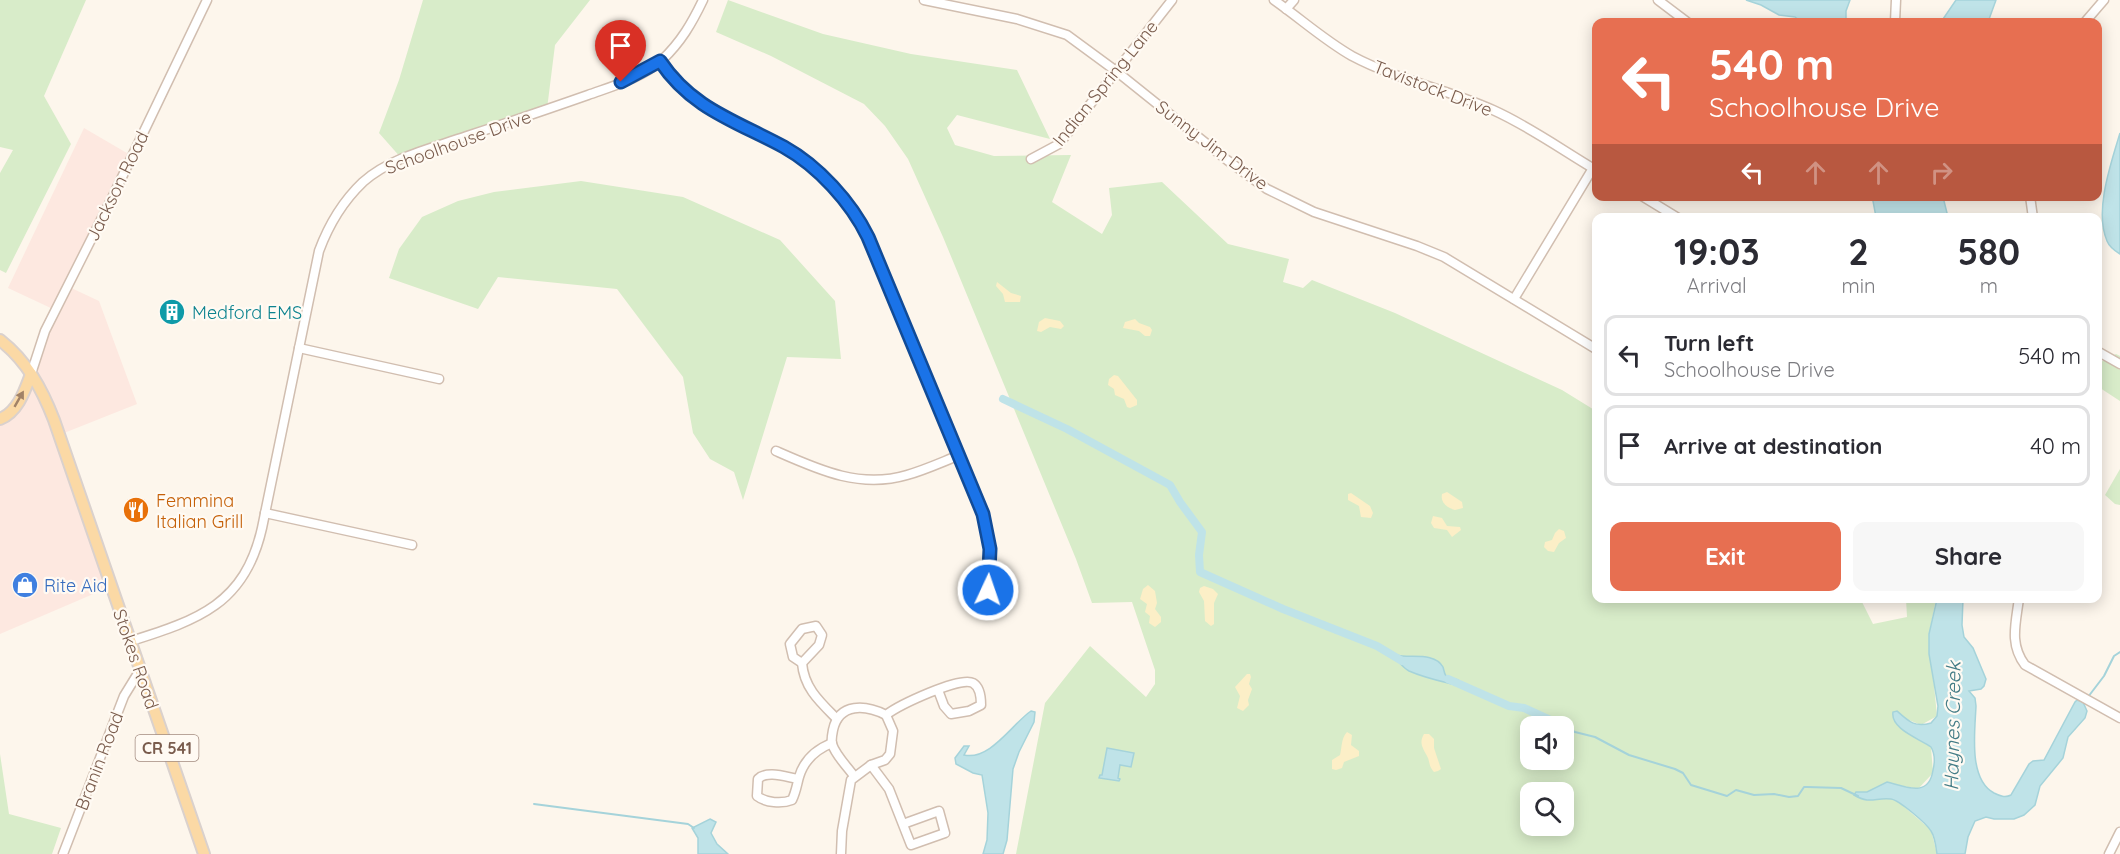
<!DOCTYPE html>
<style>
body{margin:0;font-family:Quicksand,sans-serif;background:#f7f7f7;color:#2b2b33;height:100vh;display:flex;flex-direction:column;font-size:22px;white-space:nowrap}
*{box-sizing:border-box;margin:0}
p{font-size:20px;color:#7c7c81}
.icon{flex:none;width:33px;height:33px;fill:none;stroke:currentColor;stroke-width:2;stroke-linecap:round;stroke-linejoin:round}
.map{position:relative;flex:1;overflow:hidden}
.sheet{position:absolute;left:1592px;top:213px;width:510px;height:390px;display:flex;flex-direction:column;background:#fff;border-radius:12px;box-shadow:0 3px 15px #0003}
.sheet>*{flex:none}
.top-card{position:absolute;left:1592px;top:18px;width:510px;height:183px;border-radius:12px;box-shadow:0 3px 15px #0003;background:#e76f51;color:#fff;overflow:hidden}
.fabs{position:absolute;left:1520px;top:716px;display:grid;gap:12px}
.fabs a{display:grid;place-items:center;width:54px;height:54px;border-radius:12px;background:#fff;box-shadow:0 3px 15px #0003;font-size:30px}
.pin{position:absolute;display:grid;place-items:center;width:51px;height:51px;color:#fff;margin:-62px -26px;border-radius:50% 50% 50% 0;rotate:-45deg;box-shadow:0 0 6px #0007}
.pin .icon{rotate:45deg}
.me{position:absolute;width:66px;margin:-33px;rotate:3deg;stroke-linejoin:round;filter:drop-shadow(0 0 4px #0008)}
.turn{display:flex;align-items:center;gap:21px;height:126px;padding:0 18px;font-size:27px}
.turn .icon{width:78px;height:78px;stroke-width:2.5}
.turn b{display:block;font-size:42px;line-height:51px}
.lanes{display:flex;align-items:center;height:57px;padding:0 18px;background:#0003;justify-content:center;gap:30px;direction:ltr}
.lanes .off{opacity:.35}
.eta{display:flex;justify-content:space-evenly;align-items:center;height:102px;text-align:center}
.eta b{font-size:36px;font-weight:800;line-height:42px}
.action{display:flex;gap:12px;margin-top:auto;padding:12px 18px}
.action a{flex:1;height:69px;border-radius:12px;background:#e76f51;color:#fff;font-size:24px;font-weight:800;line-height:69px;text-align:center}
.action a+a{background:#f7f7f7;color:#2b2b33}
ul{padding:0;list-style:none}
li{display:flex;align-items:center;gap:18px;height:81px;margin:0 12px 9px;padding:0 6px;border:3px solid #e1e1e2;border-radius:12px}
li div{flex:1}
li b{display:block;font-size:22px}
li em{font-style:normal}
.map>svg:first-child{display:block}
.commercial{fill:#fde8e0}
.green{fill:#d8ecc9;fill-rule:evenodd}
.sand{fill:#fcefc7}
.water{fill:#bfe3e8;stroke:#a5d3da;stroke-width:1.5}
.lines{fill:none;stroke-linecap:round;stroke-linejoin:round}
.stream{stroke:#a5d3da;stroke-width:2}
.canal{stroke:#bfe3e8;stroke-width:8}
.minor-casing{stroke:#d1beb0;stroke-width:11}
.major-casing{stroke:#dad1cd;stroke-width:14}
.minor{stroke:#fff;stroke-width:8}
.major{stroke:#fbd9a5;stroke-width:10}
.oneway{fill:#a18267}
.route-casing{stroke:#114b97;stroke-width:15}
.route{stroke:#1a73e8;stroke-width:10}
.labels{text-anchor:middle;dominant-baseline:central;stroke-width:4.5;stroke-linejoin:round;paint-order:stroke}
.shield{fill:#fffaf3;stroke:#a28b7f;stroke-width:1.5}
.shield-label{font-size:16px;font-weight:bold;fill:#7a5c4d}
.street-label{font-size:18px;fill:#7a5c4d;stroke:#fffaf3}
.culture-label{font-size:18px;fill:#0d838f;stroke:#fffaf3;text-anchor:start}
.food-label{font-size:18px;fill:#c56008;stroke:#fffaf3;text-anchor:start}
.shop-label{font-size:18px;fill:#366cbe;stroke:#fffaf3;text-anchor:start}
.water-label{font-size:20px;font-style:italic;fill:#437c86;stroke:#fffaf3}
</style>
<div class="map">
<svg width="2120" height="854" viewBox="0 0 2120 854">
<rect width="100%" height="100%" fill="#fdf6ec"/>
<polygon class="commercial" points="84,128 132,156 67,286 99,301 137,404 59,435 112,586 0,634 0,419 14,409 55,310 8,288"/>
<g class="green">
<polygon points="0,0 86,0 44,96 71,144 6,273 0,270 0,173 13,150 0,147"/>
<polygon points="423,0 590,0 555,45 547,109 402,159 379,133 399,80"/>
<path d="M728,0L823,34L911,54L1017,70L1050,139L957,115L947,128L955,145L994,156L1071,155L1052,202L1102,234L1112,215L1109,188L1162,182L1228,244L1289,259L1283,282L1303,288L1312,280L1395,313L1562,390L1596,411V598L1854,599L1861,600L1873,624L1907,617L1906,599H1936L1929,634L1937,716L1921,725L1894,714L1931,747L1933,773L1918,789L1888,783L1901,804L1931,830L1937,854H1016L1045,703L1090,646L1146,697L1155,684V670L1132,602L1092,603L1076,559L943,237L908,159L885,126L864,104L771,56L716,32ZM1530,726H1563V759H1530ZM1530,792H1563V825H1530Z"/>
<polygon points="581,181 683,197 780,240 835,301 841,359 787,357 743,500 734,472 710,459 693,433 683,377 617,289 498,277 478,309 389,278 399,249 422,217 458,201 494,192"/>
<polygon points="2116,354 2120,356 2120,401 2097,386 2097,364"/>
<polygon points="2120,469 2120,505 2115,504 2105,495"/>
<polygon points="0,754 9,814 61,828 52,854 0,854"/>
</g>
<g class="sand">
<polygon points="997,282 1011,293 1021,296 1020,302 1005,302 1003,294 996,286"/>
<polygon points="1045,318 1060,321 1064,326 1061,329 1050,327 1041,332 1037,331 1039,322"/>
<polygon points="1135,319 1139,323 1150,327 1152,330 1150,336 1145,336 1139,331 1123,328 1125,322"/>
<polygon points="1114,375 1118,376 1137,400 1137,405 1130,408 1127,407 1124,399 1115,395 1114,389 1108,385 1109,379"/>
<path d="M1447,492L1462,502L1463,508L1455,510C1448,508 1440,503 1442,494Z"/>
<polygon points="1351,493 1370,506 1373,513 1371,518 1361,517 1359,506 1348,500 1348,494"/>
<polygon points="1433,516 1442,518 1447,526 1460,527 1461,530 1452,537 1447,530 1434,528 1431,523"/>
<polygon points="1559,529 1564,531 1566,538 1559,543 1554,552 1548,551 1544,547 1545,542 1552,540 1555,533"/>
<polygon points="1148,585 1155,591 1157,603 1155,609 1161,617 1161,622 1155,627 1149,623 1150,616 1145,612 1147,604 1140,599 1143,589"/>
<polygon points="1204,586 1213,589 1218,594 1214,603 1214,624 1211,626 1205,621 1204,601 1199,592 1200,588"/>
<polygon points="1247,674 1250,674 1251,677 1249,684 1252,689 1248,700 1249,705 1243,711 1237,708 1240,696 1235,687"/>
<path d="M1347,732L1352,735L1351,745L1359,751V756L1344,762L1342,768L1336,770L1332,769V760L1340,755C1342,748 1341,738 1347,732Z"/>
<path d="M1424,734H1429L1434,739V748L1441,769L1438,771L1434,772C1429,766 1430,764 1428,758C1424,749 1418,744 1424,734Z"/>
</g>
<g class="water">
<polygon points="1746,0 1850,0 1846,11 1846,22 1801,22 1795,17 1779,15 1761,5"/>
<polygon points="1956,0 1996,0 1988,22 1941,22"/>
<path d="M2120,133V254C2115,251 2109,246 2107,241C2094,211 2111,163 2120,133Z"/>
<polygon points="1870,197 1943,197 1948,217 1876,217 1873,201"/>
<path d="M1937,599H1963L1962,625L1964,637L1973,648L1986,679L1984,686L1981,689L1969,691L1975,698L1976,706C1975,731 1968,779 1994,793C2000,796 2005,798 2011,795L2029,764L2033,761L2044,760L2075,702L2077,700L2083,702L2087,711L2085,718L2068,737L2063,758L2040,786L2035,805L2024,815L2014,819H1994L1986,817L1975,821L1968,837L1965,854H1937C1936,847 1935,837 1931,831C1927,824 1899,800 1891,799C1875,797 1871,805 1854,795L1856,792H1867L1887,782C1906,787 1929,798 1933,770C1935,762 1935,754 1931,747C1920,739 1890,729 1893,712L1897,711C1908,721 1915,728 1931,723L1937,716L1938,706L1929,654V634Z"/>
<path d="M1396,655C1409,659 1434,651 1443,667C1444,670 1444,673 1446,676L1458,680L1456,685C1440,681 1425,678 1409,671C1403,668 1400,662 1394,658Z"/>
<path d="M1031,711L1035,712L1034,722L1019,752L1013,769L1007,840L1003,854H983L987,840L988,813L982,775L973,773L956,764L955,758L964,746H969L964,755C990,761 1013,723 1031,711Z"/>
<polygon points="1107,748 1134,753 1131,767 1120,765 1118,778 1120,779 1119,781 1099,778 1100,775 1102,775"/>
<polygon points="710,819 716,822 711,833 717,844 728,854 698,854 698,838 692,828"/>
</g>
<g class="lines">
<g class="stream">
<polyline points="2088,697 2104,676 2114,656 2120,652"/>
<polyline points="1559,724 1575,732 1595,737 1629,755 1675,769 1683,773 1691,785 1727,796 1736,790 1754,795 1774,794 1789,797 1798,796 1804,787 1807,787 1841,788 1858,796"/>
<polyline points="534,804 688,824 694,828"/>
</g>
<g class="canal">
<polyline points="1003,399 1067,429 1170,485 1180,502 1202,532 1199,555 1200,572 1283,609 1377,646 1402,661"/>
<polyline points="1448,679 1509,706 1524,708 1559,724"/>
</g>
<g class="minor-casing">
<g id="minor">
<polyline points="924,0 1017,19 1067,35 1116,71 1227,160 1267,189 1314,212 1417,246 1444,257 1596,349"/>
<path d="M1274,0C1301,19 1324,40 1352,56C1397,80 1447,89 1493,110C1529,126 1562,150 1596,170"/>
<polyline points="1658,0 1687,22"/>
<polyline points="1286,9 1294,0"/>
<polyline points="1895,22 1896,0"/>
<polyline points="2085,22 2104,0"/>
<polyline points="660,61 669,74 688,94 703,104 785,148 810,164 825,178 858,219 868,238 983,514 990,549 989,590"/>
<polyline points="1031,159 1059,144 1172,0"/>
<polyline points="1642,196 1678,218"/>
<polyline points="2030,196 2033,218"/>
<polyline points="1514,299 1593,168"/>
<polyline points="299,348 439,379"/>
<polyline points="2097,351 2120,364"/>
<polyline points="31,374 45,331 112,198 207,0"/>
<path d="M776,451C819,470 860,489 907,475C925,470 942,462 960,455"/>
<polyline points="265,513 412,545"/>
<path d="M2019,598C2016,623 2009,644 2025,665L2120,718"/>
<polygon points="816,626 822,635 819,645 802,663 793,657 790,644 802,629"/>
<path d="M131,641C198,620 245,604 262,528L319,251C329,224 342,202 363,182C391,157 433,148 467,136C507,123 548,109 588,95C613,86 642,78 662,60C681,42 692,23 703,0"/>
<path d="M802,663C804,688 820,702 837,719"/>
<polyline points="871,765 889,789 911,845 945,833 939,811 903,824"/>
<path d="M854,776C847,766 836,756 832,744C831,740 832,735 833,730C839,702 866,705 886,715C899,705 960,676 973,683C980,687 981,698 981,705L969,711L951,714L944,706L938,690"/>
<path d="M798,779C786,777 767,770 758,779L757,796C766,803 782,804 792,800C796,792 797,784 799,777C804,760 817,749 832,743"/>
<polyline points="63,854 124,696 140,670"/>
<polyline points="841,854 842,831 851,780 871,765 885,760 890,754 893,731 886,715"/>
<polyline points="2109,854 2120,832"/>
</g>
</g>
<g class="major-casing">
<g id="major">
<path d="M0,340C27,361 42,389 54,420L204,854"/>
<path d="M0,419C18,412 25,390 31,374"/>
</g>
</g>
<use href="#minor" class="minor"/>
<use href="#major" class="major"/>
</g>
<defs><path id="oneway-solid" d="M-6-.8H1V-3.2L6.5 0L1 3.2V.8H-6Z" transform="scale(1.5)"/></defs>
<use class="oneway" href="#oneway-solid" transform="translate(19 399) rotate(-60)"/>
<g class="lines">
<g class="route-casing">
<path id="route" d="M621,82L660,61C692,109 736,121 784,147C818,166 851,202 868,237L983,514L990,549L988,590"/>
</g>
<use href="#route" class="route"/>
</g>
<defs>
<g id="building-disc" transform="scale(1.35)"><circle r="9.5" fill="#0f9aa8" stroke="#fffaf3"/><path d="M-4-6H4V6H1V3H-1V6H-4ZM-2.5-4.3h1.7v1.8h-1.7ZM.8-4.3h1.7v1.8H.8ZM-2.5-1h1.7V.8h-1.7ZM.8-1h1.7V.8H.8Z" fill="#fff"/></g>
<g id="restaurant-disc" transform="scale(1.35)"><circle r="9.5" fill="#e8710a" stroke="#fffaf3"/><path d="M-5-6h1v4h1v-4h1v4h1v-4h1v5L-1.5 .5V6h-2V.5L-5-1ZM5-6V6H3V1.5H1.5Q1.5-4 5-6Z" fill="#fff"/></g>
<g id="shop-disc" transform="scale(1.35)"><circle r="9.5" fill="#3f7fe0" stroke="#fffaf3"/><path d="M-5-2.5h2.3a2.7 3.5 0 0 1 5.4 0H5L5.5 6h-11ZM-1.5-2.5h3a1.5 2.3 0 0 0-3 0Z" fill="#fff"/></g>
</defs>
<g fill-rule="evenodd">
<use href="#building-disc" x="172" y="312"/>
<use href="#restaurant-disc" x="136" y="510"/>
<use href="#shop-disc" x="25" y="585"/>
</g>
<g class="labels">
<rect class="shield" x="135.5" y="735" width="63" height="26" rx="4.5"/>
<g class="shield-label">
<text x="167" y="748">CR 541</text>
</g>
<g class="street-label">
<text transform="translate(1105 83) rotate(-51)">Indian Spring Lane</text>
<text transform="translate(1433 88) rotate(21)">Tavistock Drive</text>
<text transform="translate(458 142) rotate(-20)">Schoolhouse Drive</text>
<text transform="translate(1212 145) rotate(37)">Sunny Jim Drive</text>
<text transform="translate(117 186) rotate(-64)">Jackson Road</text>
<text transform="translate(136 659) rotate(71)">Stokes Road</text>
<text transform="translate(99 761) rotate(-69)">Branin Road</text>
</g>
<g class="culture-label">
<text x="192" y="312">Medford EMS</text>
</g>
<g class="food-label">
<text x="156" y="500">Femmina<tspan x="156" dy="21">Italian Grill</tspan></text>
</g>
<g class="shop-label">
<text x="44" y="585">Rite Aid</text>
</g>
<g class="water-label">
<text transform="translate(1952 726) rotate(-89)">Haynes Creek</text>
</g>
</g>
</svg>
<div class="fabs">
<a><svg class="icon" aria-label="sound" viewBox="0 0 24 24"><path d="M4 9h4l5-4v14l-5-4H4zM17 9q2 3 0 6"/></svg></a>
<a><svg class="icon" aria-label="search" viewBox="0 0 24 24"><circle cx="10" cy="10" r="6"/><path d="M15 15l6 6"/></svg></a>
</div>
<div class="pin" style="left:621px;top:82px;background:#d93025"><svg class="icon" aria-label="arrive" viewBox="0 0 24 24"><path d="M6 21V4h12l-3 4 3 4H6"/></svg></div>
<svg class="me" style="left:988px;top:590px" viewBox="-20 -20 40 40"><circle r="17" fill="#1a73e8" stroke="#fff" stroke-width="3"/><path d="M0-11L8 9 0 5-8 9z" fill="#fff"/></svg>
<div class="top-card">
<div class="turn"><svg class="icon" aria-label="left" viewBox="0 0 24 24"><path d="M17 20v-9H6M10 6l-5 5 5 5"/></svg><div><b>540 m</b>Schoolhouse Drive</div></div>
<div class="lanes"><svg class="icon" aria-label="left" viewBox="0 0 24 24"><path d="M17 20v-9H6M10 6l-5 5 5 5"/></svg><svg class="icon off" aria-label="ahead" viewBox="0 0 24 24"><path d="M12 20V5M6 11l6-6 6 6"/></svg><svg class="icon off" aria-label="ahead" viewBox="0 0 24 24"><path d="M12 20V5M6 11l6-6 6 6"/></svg><svg class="icon off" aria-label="right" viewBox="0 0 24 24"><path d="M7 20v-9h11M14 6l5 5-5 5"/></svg></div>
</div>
<section class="sheet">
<div class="eta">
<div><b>19:03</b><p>Arrival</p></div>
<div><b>2</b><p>min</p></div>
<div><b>580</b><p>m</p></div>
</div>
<ul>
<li><svg class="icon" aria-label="left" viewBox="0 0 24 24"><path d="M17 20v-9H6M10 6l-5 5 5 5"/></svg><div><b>Turn left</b><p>Schoolhouse Drive</p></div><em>540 m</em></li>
<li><svg class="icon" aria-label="arrive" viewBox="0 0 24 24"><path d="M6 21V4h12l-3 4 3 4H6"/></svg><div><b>Arrive at destination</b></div><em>40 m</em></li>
</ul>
<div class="action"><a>Exit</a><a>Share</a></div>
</section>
</div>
